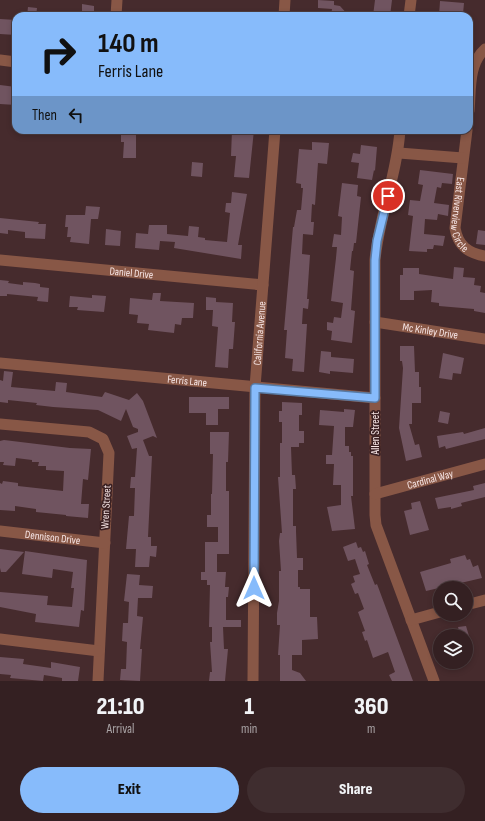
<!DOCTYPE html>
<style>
body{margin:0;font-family:"Sofia Sans Condensed",sans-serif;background:#3f2d2f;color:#f1f3f6;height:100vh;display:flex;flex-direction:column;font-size:15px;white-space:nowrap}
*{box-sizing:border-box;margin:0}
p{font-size:13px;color:#a9a3a5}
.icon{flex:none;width:22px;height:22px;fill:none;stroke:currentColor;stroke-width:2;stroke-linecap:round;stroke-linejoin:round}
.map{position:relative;height:681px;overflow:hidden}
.sheet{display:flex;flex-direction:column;background:#342022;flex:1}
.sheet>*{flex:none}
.guide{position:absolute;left:12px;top:12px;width:461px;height:122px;border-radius:12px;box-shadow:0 2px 6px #0003,0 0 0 1px #4e3e40;background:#87bbfb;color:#111;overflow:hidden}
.tools{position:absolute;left:433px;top:581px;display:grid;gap:8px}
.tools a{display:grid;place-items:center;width:40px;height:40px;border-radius:50%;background:#342022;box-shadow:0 2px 6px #0003,0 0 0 1px #4e3e40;font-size:20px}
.pin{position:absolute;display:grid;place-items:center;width:34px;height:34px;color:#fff;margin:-17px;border:2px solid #fff;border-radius:50%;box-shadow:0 1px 4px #0007}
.me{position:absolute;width:44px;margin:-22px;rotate:0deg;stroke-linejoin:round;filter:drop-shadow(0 0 3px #0008)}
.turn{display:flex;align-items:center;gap:14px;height:84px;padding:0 20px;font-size:18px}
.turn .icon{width:52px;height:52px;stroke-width:2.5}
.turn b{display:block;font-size:28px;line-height:34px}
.then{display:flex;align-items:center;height:38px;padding:0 20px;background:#0003;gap:8px;font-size:15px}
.eta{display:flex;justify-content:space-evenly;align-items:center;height:68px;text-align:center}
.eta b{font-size:24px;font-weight:800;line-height:28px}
.primary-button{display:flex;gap:8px;margin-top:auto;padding:8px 20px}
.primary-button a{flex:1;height:46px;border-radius:24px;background:#87bbfb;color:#111;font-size:16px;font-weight:800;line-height:46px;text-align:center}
.primary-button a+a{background:#3f2d2f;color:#f1f3f6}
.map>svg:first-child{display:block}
.building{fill:#705460}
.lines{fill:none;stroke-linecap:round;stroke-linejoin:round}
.minor{stroke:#885746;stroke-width:11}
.route-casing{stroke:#587aa3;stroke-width:10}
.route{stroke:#87bbfb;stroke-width:7}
.labels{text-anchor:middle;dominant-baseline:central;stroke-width:3.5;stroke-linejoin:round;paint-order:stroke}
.street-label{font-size:11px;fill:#f7e5e5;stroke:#3b2123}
</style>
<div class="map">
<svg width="485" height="681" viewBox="0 0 485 681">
<rect width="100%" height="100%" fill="#462b2d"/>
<g class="building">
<polygon points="318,0 334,1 334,5 340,6 349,16 331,16 332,9 318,8"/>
<polygon points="375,0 392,0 390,16 373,16"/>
<polygon points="440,1 464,3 463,14 439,16"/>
<polygon points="82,4 94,6 94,16 82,14"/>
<polygon points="28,7 37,8 36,16 27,16"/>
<polygon points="0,19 16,20 16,35 0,34"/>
<polygon points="0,85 16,87 16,105 0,104"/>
<polygon points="121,130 136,130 136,158 123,158 124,142 121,142"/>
<polygon points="232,130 254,130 249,178 234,177 236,156 231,156"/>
<polygon points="312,142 329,143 327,164 318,163 315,205 312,204 311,222 314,222 313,235 303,234 302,254 310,255 307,299 309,299 308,309 303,308 302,324 307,324 304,372 292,371 293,359 285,358 287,330 284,330 293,227 294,227 297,210 301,210 303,188 301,188 301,184 296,183 299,149 312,150"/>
<polygon points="361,145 377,147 375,171 374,170 372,180 357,178 359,163 351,162 353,153 360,154"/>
<polygon points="192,162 203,163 202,177 191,176"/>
<polygon points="420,170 453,174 452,184 442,183 441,188 437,187 434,203 449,205 448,216 438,214 437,220 425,219 424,234 445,236 443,246 434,245 433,249 427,249 427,252 409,251 413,216 408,215 410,200 420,201 423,185 418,184"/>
<polygon points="342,183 358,185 357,196 361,197 356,243 354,243 353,251 352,251 350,270 354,271 351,310 355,311 352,343 331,340 332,331 327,330 327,322 333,323 334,317 341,318 343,303 331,301 336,258 337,247 332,247 334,234 341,235 342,217 338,216"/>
<polygon points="232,192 247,194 238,245 242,245 241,259 174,248 175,242 160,241 159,250 135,248 136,233 148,234 149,225 167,225 167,234 188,236 189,226 199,227 198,237 205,238 205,240 227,242 230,213 225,212 226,203 231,203"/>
<polygon points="86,206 100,207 98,219 91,219 89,244 70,242 71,237 67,237 68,227 65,227 66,215 85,215"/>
<polygon points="0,218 39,222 38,224 46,224 45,239 25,238 25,232 8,230 8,234 0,233"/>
<polygon points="106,229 121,231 120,246 105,245"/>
<polygon points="478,230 485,231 485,245 476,244"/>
<polygon points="454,267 464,268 463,277 475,278 474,285 481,286 480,292 485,293 485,313 474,311 474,309 439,306 439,303 431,302 432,290 414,291 414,300 400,300 400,275 403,275 403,268 419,268 419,274 453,279"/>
<polygon points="0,280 9,281 8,283 23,285 23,282 35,283 40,284 40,287 49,288 48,302 37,301 38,297 7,294 7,296 0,296"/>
<polygon points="153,293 161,293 160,301 194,303 193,318 182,318 181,325 175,324 174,333 148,330 149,324 137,323 138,315 129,314 130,298 152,300"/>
<polygon points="92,295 106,296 104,312 77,310 78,307 69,307 70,296 92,298"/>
<polygon points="206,297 216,298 216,302 233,303 232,322 235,322 233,349 229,349 228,368 215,367 218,327 212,326 213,310 206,310"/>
<polygon points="400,346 414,346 415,372 419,372 419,387 421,387 421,403 412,403 412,424 409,424 415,445 419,444 422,457 406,461 399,428 403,368 402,361 400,361"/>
<polygon points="321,351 331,352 331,357 354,359 353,373 330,371 330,374 319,372"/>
<polygon points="443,353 464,358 461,374 453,373 452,380 439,378"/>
<polygon points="4,371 13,372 11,387 55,391 56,382 67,383 66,392 102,397 105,392 129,400 137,393 143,401 157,438 153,436 143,440 149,456 152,456 148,537 151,537 151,546 157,546 156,557 150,556 149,567 135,567 136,549 126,549 129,516 134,516 135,488 130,488 131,477 135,477 137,448 132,449 127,436 138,432 138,429 133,427 126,409 121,421 98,410 53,407 36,405 37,403 8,400 8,403 0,402 0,380 3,381"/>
<polygon points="189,397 229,397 229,409 218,409 218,425 206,425 206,413 189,413"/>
<polygon points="282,402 302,403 302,415 299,415 299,431 304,431 304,443 299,443 299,447 291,447 292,475 295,475 296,489 293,489 293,526 296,526 296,531 297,558 303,558 303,570 298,570 298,587 300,587 300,589 310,589 310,617 317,617 318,639 302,640 302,655 292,655 292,670 300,673 306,681 280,681 280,655 278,655 280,625 277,625 277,613 279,601 279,571 281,571 279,541 280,533 282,533 278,477 280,477 280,443 282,443 282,422 279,422 279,411 282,411"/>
<polygon points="344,409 355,410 353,427 345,427 345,446 349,446 349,452 351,452 351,456 353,456 353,496 351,496 355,529 332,531 327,507 341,505 341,485 333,485 334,464 326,464 326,455 332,455 334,426 319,425 320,410 344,412"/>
<polygon points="440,411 450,413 448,424 438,422"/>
<polygon points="485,428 485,439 446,449 445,446 439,448 437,436 463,432 464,434"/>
<polygon points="210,432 229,432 228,462 226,462 226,491 229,491 229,554 217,554 217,572 226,572 225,587 229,587 228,597 226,597 226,620 241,620 241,627 223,627 224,649 228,649 225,681 209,681 210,672 212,672 210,642 212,642 212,627 209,627 210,585 207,585 207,580 201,580 201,572 205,572 205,542 218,542 218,527 207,527 207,515 211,515 211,494 212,494 213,454 210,454"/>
<polygon points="4,440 70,448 91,449 88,480 83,479 81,504 89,504 88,518 66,516 66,515 36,512 36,509 15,506 15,511 0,510 0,483 2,484 3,481 18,483 18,486 63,491 64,471 46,470 46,466 38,466 39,462 32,462 32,460 16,458 15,466 3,465 4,462 0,462 0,441"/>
<polygon points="485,483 485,497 461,503 462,506 451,509 451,507 438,509 435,498 474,490 473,486"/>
<polygon points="420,501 429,530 410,535 404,511 412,509 411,503"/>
<polygon points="356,542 358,548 361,547 363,552 365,551 369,564 367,565 375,585 377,584 413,681 392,681 389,675 395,672 388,652 373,658 367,640 365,641 362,632 365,631 358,612 364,609 358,593 355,594 351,584 355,582 353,576 360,574 355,559 348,561 343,547"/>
<polygon points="0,549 24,552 6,572 1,572 0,568"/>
<polygon points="25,551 87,560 84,611 81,610 79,627 35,622 36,614 0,607 0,592 48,596 47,605 72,607 74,588 71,588 73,572 53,569 52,578 22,574"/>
<polygon points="465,555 467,560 470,559 473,567 478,565 482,578 426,591 420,572 451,563 450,559"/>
<polygon points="127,574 140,575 139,585 153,586 152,598 138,598 137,616 143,617 140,649 142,649 140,681 120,680 121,669 126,669 127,642 122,641 123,623 128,623 129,602 124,601"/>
<polygon points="466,626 469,636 460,636 458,627"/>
<polygon points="0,657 24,659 23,664 51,668 51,662 80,667 78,681 62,681 62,678 44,675 43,681 10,678 11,675 0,674"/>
</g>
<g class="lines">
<g class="minor">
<polyline points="116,16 117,0"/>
<polyline points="284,16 285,0"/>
<polyline points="409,16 411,0"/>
<polyline points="0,60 16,62"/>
<path d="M469,111C471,91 468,64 485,49"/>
<path d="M400,130C397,175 379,216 375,260V515L376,525L434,681"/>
<path id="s1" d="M467,130L455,228C458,246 468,253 485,256"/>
<polyline points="399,153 463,158"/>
<path id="s2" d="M0,260L263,285"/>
<path id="s3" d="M375,322L485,339"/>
<path id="s4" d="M0,363L375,398"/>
<polyline points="0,424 89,432 103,439 109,453 98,681"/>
<path id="s5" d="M375,494L485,464"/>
<path id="s6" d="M0,531L105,543"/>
<polyline points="466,605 485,600"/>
<polyline points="411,620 440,612"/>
<polyline points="0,639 99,651"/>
<path id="s7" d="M253,681L255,387L275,130"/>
</g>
</g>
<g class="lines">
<g class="route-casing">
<polyline id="route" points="254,588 255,388 375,398 375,260 377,241 388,196"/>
</g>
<use href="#route" class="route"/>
</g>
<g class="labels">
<g class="street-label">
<text stroke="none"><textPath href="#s1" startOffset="86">East Riverview Circle</textPath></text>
<text stroke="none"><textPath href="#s2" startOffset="132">Daniel Drive</textPath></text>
<text stroke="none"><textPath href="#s3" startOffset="56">Mc Kinley Drive</textPath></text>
<text stroke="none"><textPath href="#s7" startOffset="348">California Avenue</textPath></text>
<text stroke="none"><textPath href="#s4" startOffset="188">Ferris Lane</textPath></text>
<text transform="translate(375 433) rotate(-90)">Allen Street</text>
<text stroke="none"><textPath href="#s5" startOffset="57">Cardinal Way</textPath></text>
<text transform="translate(106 507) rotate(-87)">Wren Street</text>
<text stroke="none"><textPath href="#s6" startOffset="53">Dennison Drive</textPath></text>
</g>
</g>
</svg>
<div class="tools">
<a><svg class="icon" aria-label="search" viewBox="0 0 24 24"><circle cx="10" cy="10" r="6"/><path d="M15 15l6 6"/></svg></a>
<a><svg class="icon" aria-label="layers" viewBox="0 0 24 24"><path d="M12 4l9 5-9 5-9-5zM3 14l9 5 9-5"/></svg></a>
</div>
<div class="pin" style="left:388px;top:196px;background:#d93025"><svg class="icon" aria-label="arrive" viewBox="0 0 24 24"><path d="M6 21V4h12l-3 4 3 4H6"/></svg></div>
<svg class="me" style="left:254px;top:588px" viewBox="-20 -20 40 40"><path d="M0-17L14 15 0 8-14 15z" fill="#87bbfb" stroke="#fff" stroke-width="4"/></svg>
<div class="guide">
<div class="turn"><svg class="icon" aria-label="right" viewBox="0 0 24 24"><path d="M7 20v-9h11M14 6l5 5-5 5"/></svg><div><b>140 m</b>Ferris Lane</div></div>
<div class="then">Then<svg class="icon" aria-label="left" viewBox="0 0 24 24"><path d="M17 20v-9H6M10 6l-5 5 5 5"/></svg></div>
</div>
</div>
<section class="sheet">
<div class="eta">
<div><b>21:10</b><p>Arrival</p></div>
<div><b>1</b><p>min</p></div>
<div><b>360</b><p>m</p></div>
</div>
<div class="primary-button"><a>Exit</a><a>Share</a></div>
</section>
